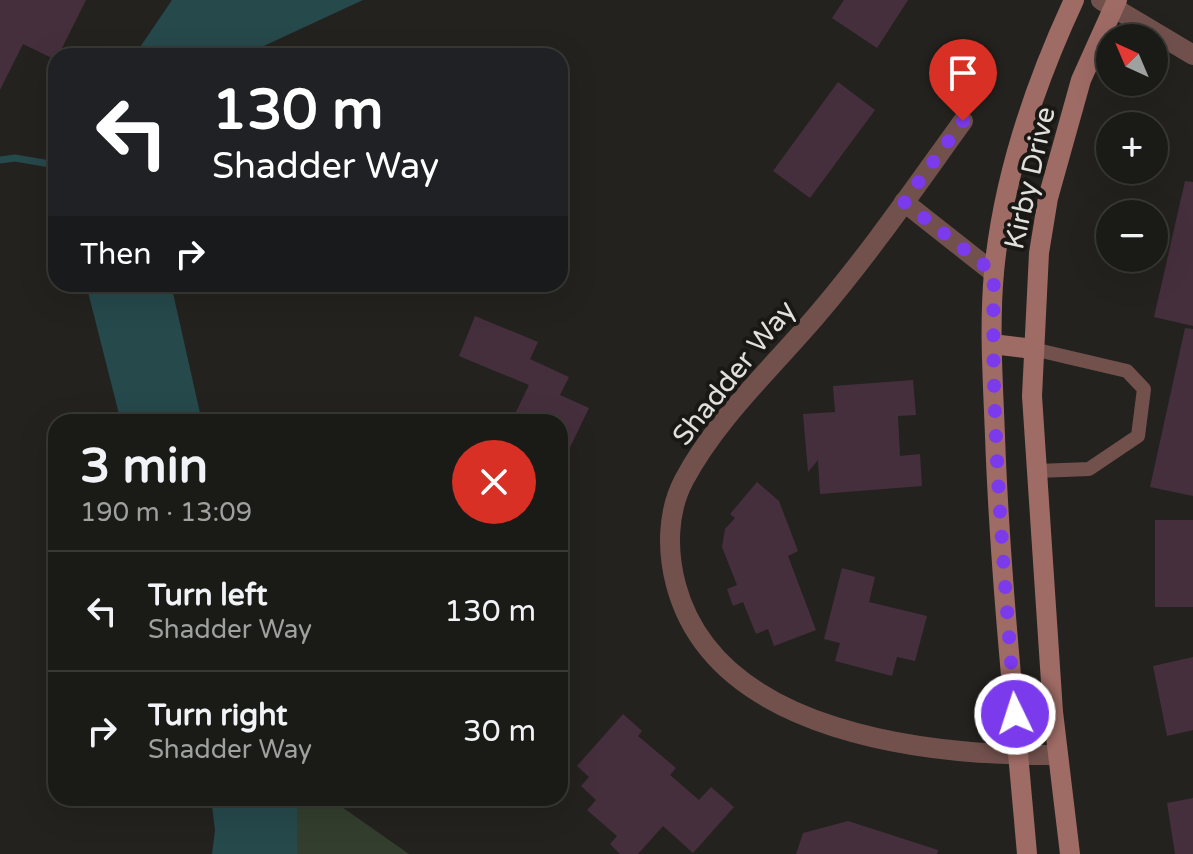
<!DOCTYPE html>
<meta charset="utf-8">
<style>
body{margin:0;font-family:"Varela Round",sans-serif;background:#272723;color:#f1f3f6;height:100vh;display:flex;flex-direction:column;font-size:30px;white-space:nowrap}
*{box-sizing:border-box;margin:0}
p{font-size:26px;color:#9fa1a1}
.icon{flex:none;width:44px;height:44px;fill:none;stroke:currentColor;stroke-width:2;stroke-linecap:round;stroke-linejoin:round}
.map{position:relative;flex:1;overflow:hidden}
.side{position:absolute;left:48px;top:414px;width:520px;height:392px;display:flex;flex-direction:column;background:#1a1a16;border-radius:24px;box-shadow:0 8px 32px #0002,0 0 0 2px #383835}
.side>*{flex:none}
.hud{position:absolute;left:48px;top:48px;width:520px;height:244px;border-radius:24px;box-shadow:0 8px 32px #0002,0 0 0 2px #383835;background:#202124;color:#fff;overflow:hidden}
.needle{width:52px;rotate:316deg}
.buttons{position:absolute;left:1096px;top:24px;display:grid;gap:16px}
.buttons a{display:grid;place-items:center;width:72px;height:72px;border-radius:50%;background:#1a1a16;box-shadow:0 8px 32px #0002,0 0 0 2px #383835;font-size:40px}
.pin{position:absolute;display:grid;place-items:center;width:68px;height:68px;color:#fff;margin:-82px -34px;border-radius:50% 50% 50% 0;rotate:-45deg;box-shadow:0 0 8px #0007}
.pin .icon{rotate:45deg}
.me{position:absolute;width:88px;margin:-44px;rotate:356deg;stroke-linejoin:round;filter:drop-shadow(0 0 6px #0008)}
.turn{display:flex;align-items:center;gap:28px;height:168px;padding:0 32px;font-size:36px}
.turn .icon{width:104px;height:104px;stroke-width:2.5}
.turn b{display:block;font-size:56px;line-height:68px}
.then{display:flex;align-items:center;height:76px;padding:0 32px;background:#0003;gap:16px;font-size:30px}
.round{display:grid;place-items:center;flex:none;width:84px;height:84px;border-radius:42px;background:#272723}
.overview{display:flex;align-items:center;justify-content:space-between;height:136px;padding:0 32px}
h1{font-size:48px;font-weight:700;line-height:60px}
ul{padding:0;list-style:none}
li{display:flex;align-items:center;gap:24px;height:120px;padding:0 32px;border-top:2px solid #383835}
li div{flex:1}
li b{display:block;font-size:30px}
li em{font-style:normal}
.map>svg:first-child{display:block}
.green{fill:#333e2e}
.water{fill:#26494c}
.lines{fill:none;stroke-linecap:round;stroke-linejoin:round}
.stream{stroke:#26494c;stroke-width:7}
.building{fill:#462f3d}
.service{stroke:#72514d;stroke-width:14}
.minor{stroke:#72514d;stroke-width:20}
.secondary{stroke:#9f6b65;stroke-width:20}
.route{stroke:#7c3aed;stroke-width:14;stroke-dasharray:0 25.2}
.labels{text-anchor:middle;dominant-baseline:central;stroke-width:8;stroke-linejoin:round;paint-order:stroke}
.street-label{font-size:28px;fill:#e0e0dd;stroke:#191815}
</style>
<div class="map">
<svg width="1193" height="854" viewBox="0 0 1193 854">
<rect width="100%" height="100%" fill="#23221e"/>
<polygon class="green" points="297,798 329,798 409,854 297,854"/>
<g class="water">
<polygon points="172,0 363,0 242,56 134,56"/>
<polygon points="86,284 171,284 202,422 121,422"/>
<polygon points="211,798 297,798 297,854 212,854 215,830"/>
</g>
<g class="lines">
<polyline class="stream" points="0,160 15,158 56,165"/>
</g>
<g class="building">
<polygon points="0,0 86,0 56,60 23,44 0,90"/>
<polygon points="844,0 908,0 877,48 832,18"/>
<polygon points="838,82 875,110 810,198 773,171"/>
<polygon points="1185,181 1193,182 1193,326 1154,317"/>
<polygon points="475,316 538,342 530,359 569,377 560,395 589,408 560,468 560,422 511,422 529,385 459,356"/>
<polygon points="1185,328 1193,329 1193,496 1150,487"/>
<polygon points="913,380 916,415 898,416 900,456 920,454 922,486 820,494 818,460 808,472 803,414 835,412 833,386"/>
<polygon points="757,482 779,501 798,551 788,556 816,630 774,646 768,629 756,634 743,602 733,606 727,589 737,585 722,547 725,529 735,518 730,514"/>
<rect x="1155" y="520" width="38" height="87"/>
<polygon points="842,568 875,577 869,602 927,616 915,661 897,657 892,676 835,661 840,643 824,639"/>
<polygon points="1193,657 1193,730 1167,736 1153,666"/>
<polygon points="623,714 642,731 638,736 676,768 670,775 699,800 711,787 734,807 693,853 663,826 638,854 620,854 610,844 617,836 587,810 596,800 581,786 589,777 577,766"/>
<polygon points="1193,798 1193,854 1175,854 1167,803"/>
<polygon points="848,821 938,850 937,854 796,854 803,833"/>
</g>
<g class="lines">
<polyline class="service" points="1033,349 1127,371 1144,389 1138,436 1089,469 1037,471"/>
<g class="minor">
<polyline points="1101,0 1193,55"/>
<path d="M963,121C916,186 870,253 817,315C772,368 717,418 684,480C667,512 667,551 676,585C716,735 931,756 1058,755"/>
<polyline points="904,202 994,273"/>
</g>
<g class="secondary">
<polyline points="992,344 1033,349"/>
<path d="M1027,854C1015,715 1000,576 995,436C993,382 989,327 994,272C1003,177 1034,86 1074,0"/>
<polyline points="1070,854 1053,712 1032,396 1039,253 1048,198 1081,80 1117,0"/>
</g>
</g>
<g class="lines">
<path class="route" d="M963,121L904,202L994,273C990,420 1004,567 1015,714"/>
</g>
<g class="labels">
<g class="street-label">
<text transform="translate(1030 178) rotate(-77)">Kirby Drive</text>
<text transform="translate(734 373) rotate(-51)">Shadder Way</text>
</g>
</g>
</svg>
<div class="buttons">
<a><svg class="needle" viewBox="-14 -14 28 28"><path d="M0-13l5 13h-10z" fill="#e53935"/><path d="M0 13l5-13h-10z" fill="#9fa1a1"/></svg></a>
<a>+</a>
<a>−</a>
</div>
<div class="pin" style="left:963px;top:121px;background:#d93025"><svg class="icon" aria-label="arrive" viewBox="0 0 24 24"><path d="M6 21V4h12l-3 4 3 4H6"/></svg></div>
<svg class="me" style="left:1015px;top:714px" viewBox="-20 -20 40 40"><circle r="17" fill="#7c3aed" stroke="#fff" stroke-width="3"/><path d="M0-11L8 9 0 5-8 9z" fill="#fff"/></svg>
<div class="hud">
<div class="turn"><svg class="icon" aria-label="left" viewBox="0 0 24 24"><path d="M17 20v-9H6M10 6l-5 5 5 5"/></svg><div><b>130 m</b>Shadder Way</div></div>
<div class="then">Then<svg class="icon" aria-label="right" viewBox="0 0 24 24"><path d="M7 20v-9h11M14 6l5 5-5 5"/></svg></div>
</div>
<section class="side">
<div class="overview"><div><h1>3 min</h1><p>190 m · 13:09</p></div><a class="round" style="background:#d93025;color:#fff"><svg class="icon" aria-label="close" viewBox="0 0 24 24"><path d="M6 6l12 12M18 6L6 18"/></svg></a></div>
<ul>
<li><svg class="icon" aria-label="left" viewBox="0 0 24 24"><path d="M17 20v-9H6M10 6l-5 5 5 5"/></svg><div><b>Turn left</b><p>Shadder Way</p></div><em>130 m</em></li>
<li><svg class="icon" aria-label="right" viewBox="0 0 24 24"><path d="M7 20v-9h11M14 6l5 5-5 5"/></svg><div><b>Turn right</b><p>Shadder Way</p></div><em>30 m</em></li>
</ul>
</section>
</div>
